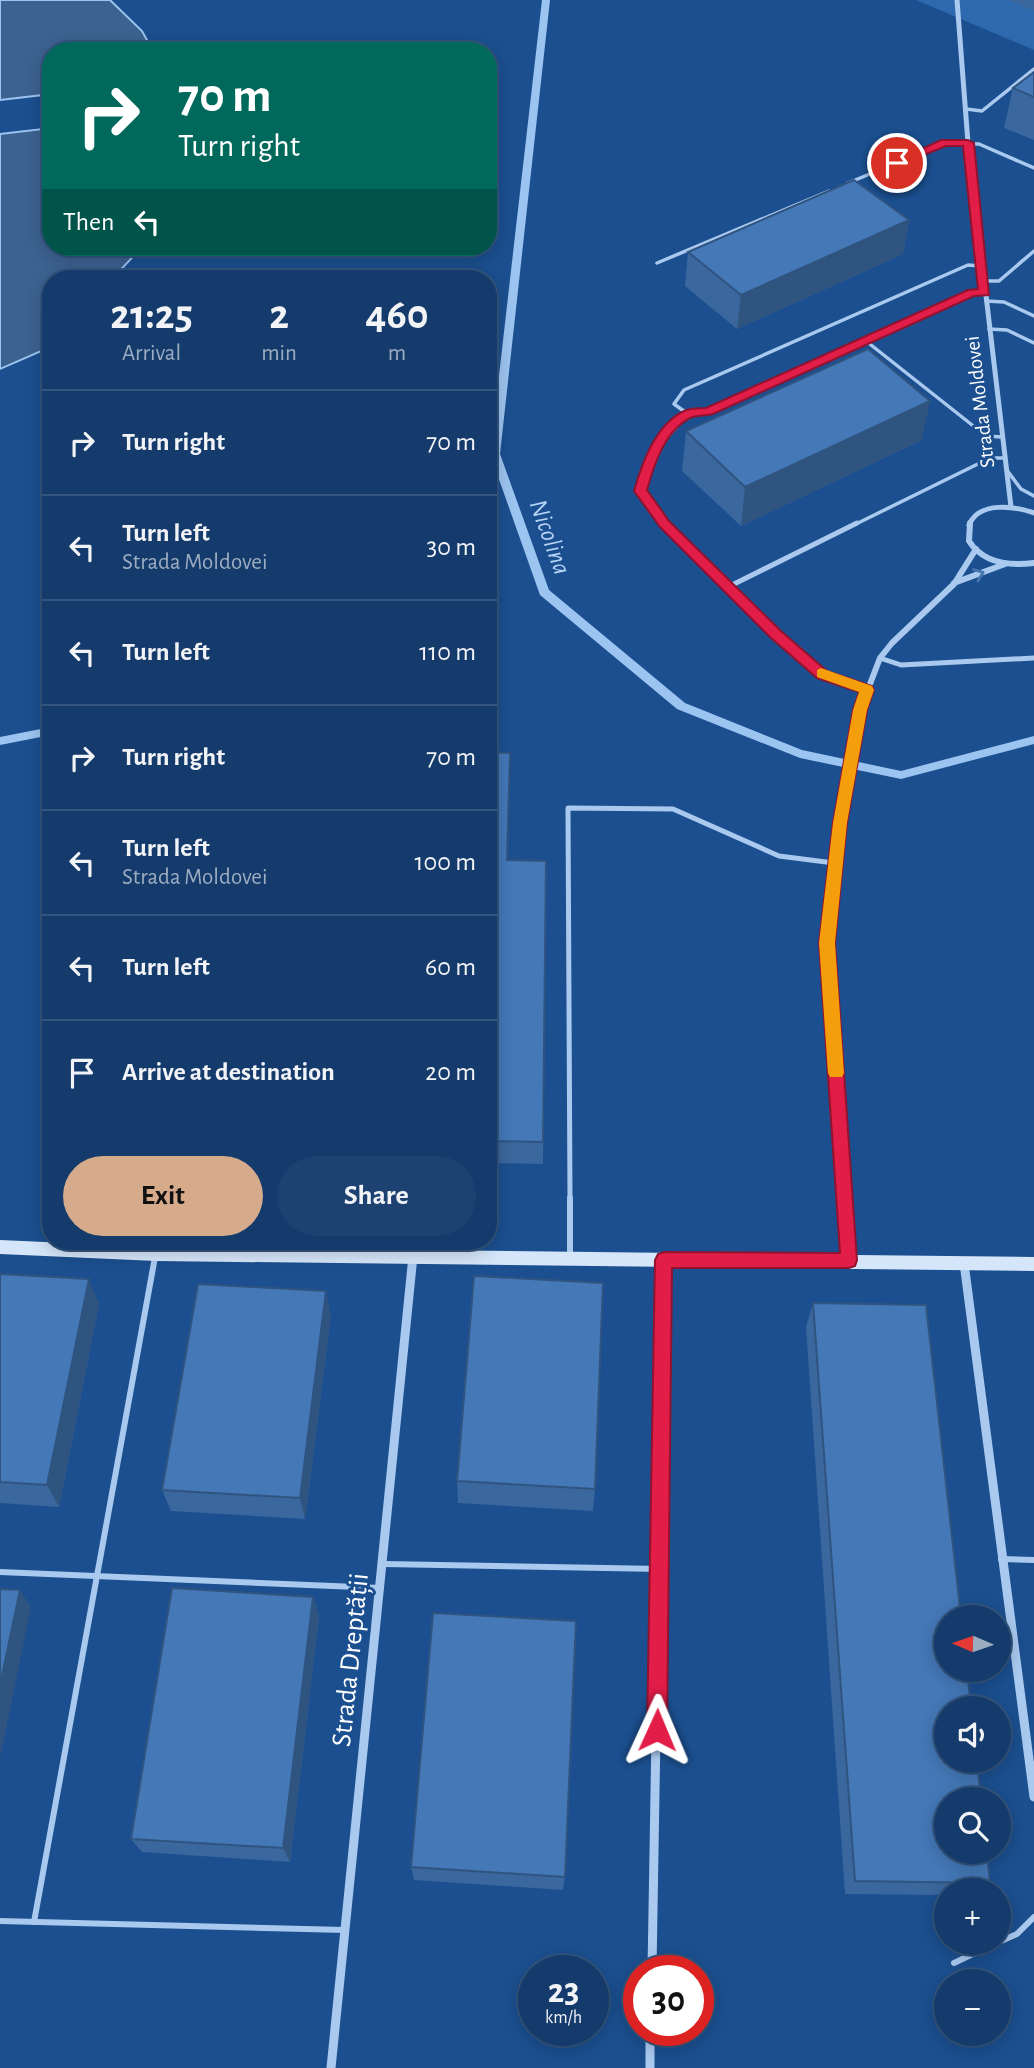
<!DOCTYPE html>
<meta charset="utf-8">
<style>
body{margin:0;font-family:"Alegreya Sans",sans-serif;background:#1d4271;color:#f1f3f6;height:100vh;display:flex;flex-direction:column;font-size:26px;white-space:nowrap}
*{box-sizing:border-box;margin:0}
p{font-size:23px;color:#9dadc1}
.icon{flex:none;width:38px;height:38px;fill:none;stroke:currentColor;stroke-width:2;stroke-linecap:round;stroke-linejoin:round}
.map{position:relative;flex:1;overflow:hidden}
.side{position:absolute;left:42px;top:270px;width:455px;height:980px;display:flex;flex-direction:column;background:#143b6b;border-radius:28px;box-shadow:0 4px 18px #0003,0 0 0 2px #33557e}
.side>*{flex:none}
.top-card{position:absolute;left:42px;top:42px;width:455px;height:214px;border-radius:28px;box-shadow:0 4px 18px #0003,0 0 0 2px #33557e;background:#00695c;color:#fff;overflow:hidden}
.needle{width:46px;rotate:272deg}
.tools{position:absolute;left:934px;top:1605px;display:grid;gap:14px}
.tools a{display:grid;place-items:center;width:77px;height:77px;border-radius:50%;background:#143b6b;box-shadow:0 4px 18px #0003,0 0 0 2px #33557e;font-size:35px}
.speed{position:absolute;left:518px;top:1955px;display:flex;gap:14px;font-size:35px;font-weight:700;text-align:center}
.speed>*{display:grid;place-content:center;width:91px;height:91px;border-radius:50%;background:#143b6b;box-shadow:0 4px 18px #0003,0 0 0 2px #33557e;line-height:1}
.speed small{font-size:18px;font-weight:400}
.speed .limit{border:10px solid #d22;background:#fff;color:#111}
.pin{position:absolute;display:grid;place-items:center;width:60px;height:60px;color:#fff;margin:-30px;border:4px solid #fff;border-radius:50%;box-shadow:0 2px 7px #0007}
.me{position:absolute;width:77px;margin:-38px;rotate:1deg;stroke-linejoin:round;filter:drop-shadow(0 0 5px #0008)}
.turn{display:flex;align-items:center;gap:24px;height:147px;padding:0 21px;font-size:32px}
.turn .icon{width:91px;height:91px;stroke-width:2.5}
.turn b{display:block;font-size:49px;line-height:60px}
.then{display:flex;align-items:center;height:66px;padding:0 21px;background:#0003;gap:14px;font-size:26px}
.eta{display:flex;justify-content:space-evenly;align-items:center;height:119px;text-align:center}
.eta b{font-size:42px;font-weight:600;line-height:49px}
.cta{display:flex;gap:14px;margin-top:auto;padding:14px 21px}
.cta a{flex:1;height:80px;border-radius:42px;background:#d6ab8b;color:#111;font-size:28px;font-weight:600;line-height:80px;text-align:center}
.cta a+a{background:#1d4271;color:#f1f3f6}
ul{padding:0;list-style:none}
li{display:flex;align-items:center;gap:21px;height:105px;padding:0 21px;border-top:2px solid #33557e}
li div{flex:1}
li b{display:block;font-size:26px}
li em{font-style:normal}
.map>svg:first-child{display:block}
.green{fill:#2e69ad}
.water{fill:#3c6290;stroke:#9cc4f0;stroke-width:2}
.lines{fill:none;stroke-linecap:round;stroke-linejoin:round}
.stream{fill:#9cc4f0;fill-rule:evenodd}
.service-far2{stroke:#a9c9ee;stroke-width:3.5}
.service-far1{stroke:#a9c9ee;stroke-width:5}
.service{stroke:#a9c9ee;stroke-width:6}
.minor-far2{stroke:#a9c9ee;stroke-width:5}
.minor-far1{stroke:#a9c9ee;stroke-width:6}
.minor{stroke:#a9c9ee;stroke-width:9}
.secondary{fill:#d6e6fa;fill-rule:evenodd}
.wall{fill:#3a679d}
.shaded-wall{fill:#305480}
.building{fill:#4478b7;stroke:#305480;stroke-width:2}
.oneway{stroke:#4674ac}
.route{fill:#e11d48;stroke:#92132f;stroke-width:2}
.slow{fill:#f59e0b}
.labels{text-anchor:middle;dominant-baseline:central;stroke-width:6;stroke-linejoin:round;paint-order:stroke}
.far-street-label{font-size:21px;fill:#fff;stroke:#1b4f8f}
.water-label{font-size:26px;font-style:italic;fill:#b5d3f5;stroke:#1b4f8f}
.near-street-label{font-size:28px;fill:#fff;stroke:#1b4f8f}
</style>
<div class="map">
<svg width="1034" height="2068" viewBox="0 0 1034 2068">
<rect width="100%" height="100%" fill="#1b4f8f"/>
<polygon class="green" points="916,0 1034,0 1034,50"/>
<g class="water">
<polygon points="0,0 110,0 142,31 153,51 51,51 51,94 0,100"/>
<polygon points="51,128 51,247 142,247 113,278 51,278 51,344 46,349 0,369 0,134"/>
</g>
<g class="lines">
<g class="stream">
<polygon points="542,0 550,0 500,454 549,590 685,703 802,750 901,771 1034,736 1034,744 901,779 800,758 677,709 540,595 490,454"/>
<polygon points="51,727 51,735 0,745 0,737"/>
</g>
<g class="service-far2">
<polyline points="966,109 982,111 1034,69"/>
<polyline points="848,183 945,143 979,144 1034,168"/>
<polyline points="657,263 829,191"/>
<polyline points="982,266 968,265 684,390 674,404 688,414 708,412 972,293 984,293"/>
<polyline points="984,281 999,281 1034,251"/>
<polyline points="986,301 1004,302 1034,316"/>
<polyline points="989,329 1007,330 1034,343"/>
<polyline points="866,341 986,436 1002,437"/>
<polyline points="1006,469 1021,489 1034,496"/>
<polyline points="666,525 641,490 658,448 688,414"/>
<polyline points="854,525 990,458 1004,458"/>
</g>
<g class="service-far1">
<polyline points="665,523 776,635 822,674 867,690"/>
<polyline points="728,587 857,523"/>
<polyline points="880,658 901,665 1034,658"/>
<polyline points="570,1200 568,808 673,809 779,856 834,863"/>
</g>
<g class="service">
<polyline points="570,1198 570,1259"/>
<polyline points="1001,1559 1034,1560"/>
<polyline points="384,1564 661,1569"/>
<polyline points="0,1572 381,1588"/>
<polyline points="0,1921 345,1930"/>
<polyline points="34,1922 155,1257"/>
<polyline points="999,1942 1017,1934 1034,1917"/>
<polyline points="954,1963 998,1942"/>
</g>
<g class="minor-far2">
<polyline points="957,0 968,143 1011,507"/>
<path d="M969,525C979,501 1014,506 1034,513"/>
</g>
<g class="minor-far1">
<path d="M970,523L969,541C983,563 1010,566 1034,563"/>
<polyline points="954,583 1005,564"/>
<polyline points="845,1200 827,943 840,823 860,710 880,658 892,643 954,584 976,549"/>
</g>
<g class="minor">
<polyline points="845,1198 849,1260"/>
<polyline points="964,1263 1034,1797"/>
<polyline points="652,1970 664,1260"/>
<polyline points="650,2030 650,2068"/>
<polyline points="331,2068 413,1256"/>
</g>
<polygon class="secondary" points="0,1240 156,1247 1034,1257 1034,1271 156,1261 0,1254"/>
</g>
<g class="wall">
<polygon points="1008,0 1034,0 1034,11"/>
<polygon points="1034,72 1034,140 1004,128 1013,88"/>
<polygon points="909,220 903,254 737,329 685,286 688,252"/>
<polygon points="686,431 922,440 741,526 682,471"/>
<polygon points="488,752 510,777 508,860 546,861 543,1164 488,1163"/>
<polygon points="0,1274 99,1304 59,1507 0,1503"/>
<polygon points="813,1303 990,1883 983,1890 947,1890 947,1895 845,1894 806,1327"/>
<polygon points="331,1316 305,1519 171,1511 162,1490"/>
<polygon points="457,1481 595,1489 593,1511 458,1503"/>
<polygon points="313,1597 319,1616 290,1862 142,1852 131,1839"/>
<polygon points="411,1867 565,1877 563,1890 414,1880"/>
</g>
<g class="shaded-wall">
<polygon points="909,220 903,254 737,329 741,295"/>
<polygon points="930,401 922,440 741,526 745,487"/>
<polygon points="510,753 510,777 507,884 507,860"/>
<polygon points="89,1279 99,1304 59,1507 47,1485"/>
<polygon points="326,1291 331,1316 305,1519 300,1498"/>
<polygon points="20,1590 31,1607 0,1758 0,1685"/>
<polygon points="313,1597 319,1616 290,1862 283,1848"/>
</g>
<g class="building">
<polygon points="1034,72 1034,97 1013,88"/>
<polygon points="854,180 909,220 741,295 688,252"/>
<polygon points="868,349 930,401 745,487 686,431"/>
<polygon points="488,752 510,753 507,860 546,861 543,1142 488,1141"/>
<polygon points="0,1274 89,1279 47,1485 0,1482"/>
<polygon points="474,1276 603,1283 595,1489 457,1481"/>
<polygon points="198,1284 326,1291 300,1498 162,1490"/>
<polygon points="813,1303 926,1305 961,1617 947,1617 947,1670 967,1670 971,1708 947,1708 947,1760 977,1760 981,1799 947,1799 947,1852 987,1852 990,1883 855,1881"/>
<polygon points="172,1588 313,1597 283,1848 131,1839"/>
<polygon points="0,1589 20,1590 0,1685"/>
<polygon points="433,1613 576,1621 565,1877 411,1867"/>
</g>
<defs><path id="oneway-chevron" d="M-2-3.5L2.5 0L-2 3.5" fill="none" stroke-width="1.6" stroke-linecap="round" stroke-linejoin="round" transform="scale(1.75)"/></defs>
<use class="oneway" href="#oneway-chevron" transform="translate(979 574) rotate(-21)"/>
<path class="route" d="M941,140H968L974,143L989,295L974,296L713,414C706,416 696,415 690,418C664,432 654,465 647,490L669,521L781,631L827,671L872,686L874,690L867,710L847,823L835,943L857,1260L855,1266L849,1268H672L667,1730L664,1737L657,1740L650,1737L647,1730L655,1260L658,1254L664,1252L840,1253L819,943L833,823L853,710L859,692L817,678L771,638L660,527L634,491C642,463 655,425 684,411C690,408 699,408 706,408L968,290L978,289L963,146H946L897,166L891,163Z"/>
<polygon class="slow" points="821,668 872,686 874,690 867,710 847,823 835,943 844,1073 842,1077 830,1077 828,1073 819,943 833,823 853,710 859,692 817,677 817,670"/>
<g class="labels">
<g class="far-street-label">
<text transform="translate(980 402) rotate(-97)">Strada Moldovei</text>
</g>
<g class="water-label">
<text transform="translate(550 537) rotate(70)">Nicolina</text>
</g>
<g class="near-street-label">
<text transform="translate(351 1660) rotate(-84)">Strada Dreptății</text>
</g>
</g>
</svg>
<div class="tools">
<a><svg class="needle" viewBox="-14 -14 28 28"><path d="M0-13l5 13h-10z" fill="#e53935"/><path d="M0 13l5-13h-10z" fill="#9dadc1"/></svg></a>
<a><svg class="icon" aria-label="sound" viewBox="0 0 24 24"><path d="M4 9h4l5-4v14l-5-4H4zM17 9q2 3 0 6"/></svg></a>
<a><svg class="icon" aria-label="search" viewBox="0 0 24 24"><circle cx="10" cy="10" r="6"/><path d="M15 15l6 6"/></svg></a>
<a>+</a>
<a>−</a>
</div>
<div class="speed"><div>23<small>km/h</small></div><div class="limit">30</div></div>
<div class="pin" style="left:897px;top:163px;background:#d93025"><svg class="icon" aria-label="arrive" viewBox="0 0 24 24"><path d="M6 21V4h12l-3 4 3 4H6"/></svg></div>
<svg class="me" style="left:657px;top:1730px" viewBox="-20 -20 40 40"><path d="M0-17L14 15 0 8-14 15z" fill="#e11d48" stroke="#fff" stroke-width="4"/></svg>
<div class="top-card">
<div class="turn"><svg class="icon" aria-label="right" viewBox="0 0 24 24"><path d="M7 20v-9h11M14 6l5 5-5 5"/></svg><div><b>70 m</b>Turn right</div></div>
<div class="then">Then<svg class="icon" aria-label="left" viewBox="0 0 24 24"><path d="M17 20v-9H6M10 6l-5 5 5 5"/></svg></div>
</div>
<section class="side">
<div class="eta">
<div><b>21:25</b><p>Arrival</p></div>
<div><b>2</b><p>min</p></div>
<div><b>460</b><p>m</p></div>
</div>
<ul>
<li><svg class="icon" aria-label="right" viewBox="0 0 24 24"><path d="M7 20v-9h11M14 6l5 5-5 5"/></svg><div><b>Turn right</b></div><em>70 m</em></li>
<li><svg class="icon" aria-label="left" viewBox="0 0 24 24"><path d="M17 20v-9H6M10 6l-5 5 5 5"/></svg><div><b>Turn left</b><p>Strada Moldovei</p></div><em>30 m</em></li>
<li><svg class="icon" aria-label="left" viewBox="0 0 24 24"><path d="M17 20v-9H6M10 6l-5 5 5 5"/></svg><div><b>Turn left</b></div><em>110 m</em></li>
<li><svg class="icon" aria-label="right" viewBox="0 0 24 24"><path d="M7 20v-9h11M14 6l5 5-5 5"/></svg><div><b>Turn right</b></div><em>70 m</em></li>
<li><svg class="icon" aria-label="left" viewBox="0 0 24 24"><path d="M17 20v-9H6M10 6l-5 5 5 5"/></svg><div><b>Turn left</b><p>Strada Moldovei</p></div><em>100 m</em></li>
<li><svg class="icon" aria-label="left" viewBox="0 0 24 24"><path d="M17 20v-9H6M10 6l-5 5 5 5"/></svg><div><b>Turn left</b></div><em>60 m</em></li>
<li><svg class="icon" aria-label="arrive" viewBox="0 0 24 24"><path d="M6 21V4h12l-3 4 3 4H6"/></svg><div><b>Arrive at destination</b></div><em>20 m</em></li>
</ul>
<div class="cta"><a>Exit</a><a>Share</a></div>
</section>
</div>
